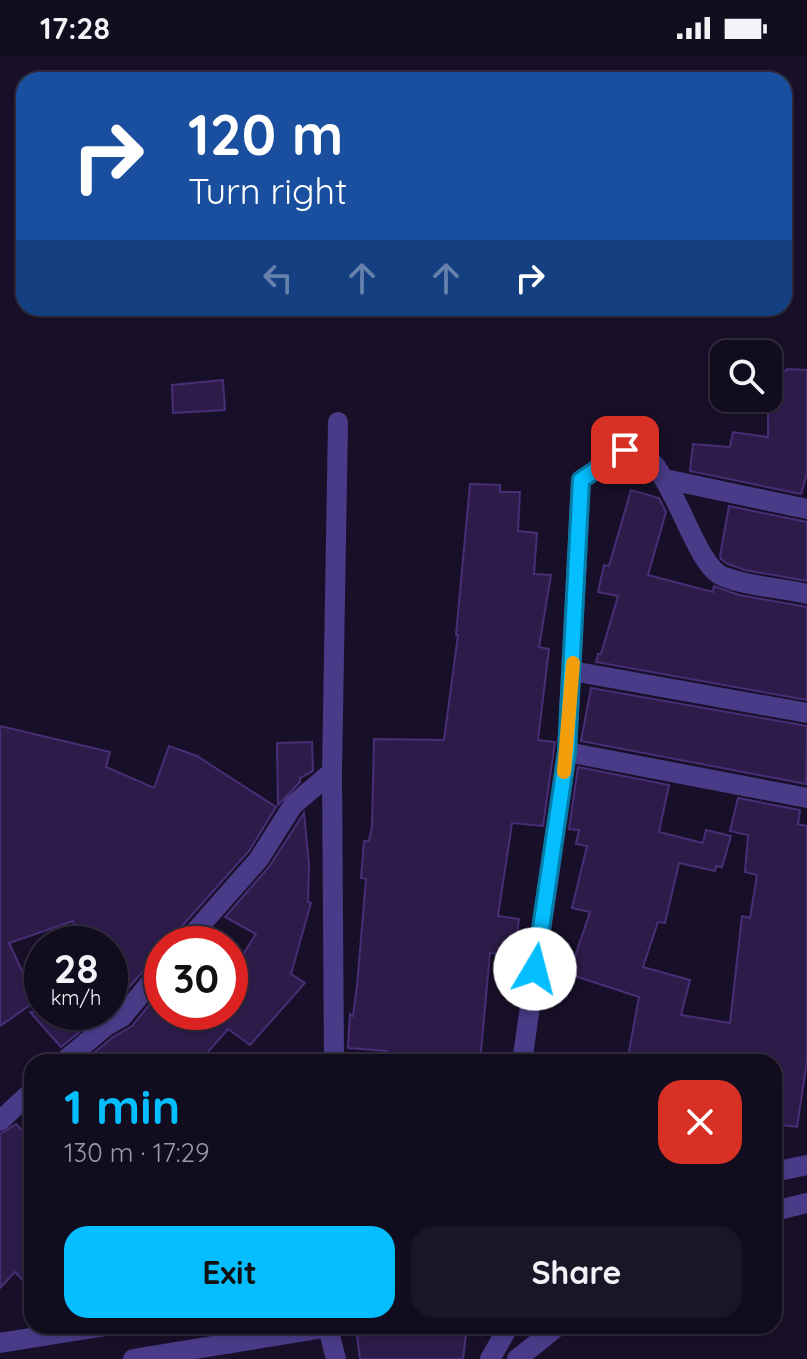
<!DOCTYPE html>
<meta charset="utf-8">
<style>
body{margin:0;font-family:Quicksand,sans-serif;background:#1b1528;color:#f1f3f6;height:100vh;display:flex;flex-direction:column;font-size:30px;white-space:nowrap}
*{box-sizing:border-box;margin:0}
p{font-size:26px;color:#9c9ba4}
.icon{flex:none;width:44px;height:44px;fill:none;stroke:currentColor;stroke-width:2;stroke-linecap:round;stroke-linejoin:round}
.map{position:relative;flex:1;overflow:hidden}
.drawer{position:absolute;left:24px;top:998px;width:758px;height:280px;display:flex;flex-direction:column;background:#120c1f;border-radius:24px;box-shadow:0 2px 6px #0004,0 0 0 2px #312c3d}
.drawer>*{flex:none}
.banner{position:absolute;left:16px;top:16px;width:776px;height:244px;border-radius:24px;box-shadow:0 2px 6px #0004,0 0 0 2px #312c3d;background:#1a4fa0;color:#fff;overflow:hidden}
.tools{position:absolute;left:710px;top:284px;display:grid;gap:16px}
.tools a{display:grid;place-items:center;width:72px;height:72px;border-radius:16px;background:#120c1f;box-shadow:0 2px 6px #0004,0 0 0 2px #312c3d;font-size:40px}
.speed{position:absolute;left:24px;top:870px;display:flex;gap:16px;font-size:40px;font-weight:700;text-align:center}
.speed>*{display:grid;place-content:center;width:104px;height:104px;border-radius:50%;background:#120c1f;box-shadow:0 2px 6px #0004,0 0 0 2px #312c3d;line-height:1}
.speed small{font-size:20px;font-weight:400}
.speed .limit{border:12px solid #d22;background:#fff;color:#111}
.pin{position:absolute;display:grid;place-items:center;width:68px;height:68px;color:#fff;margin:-34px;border-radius:16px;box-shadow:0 4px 12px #0006}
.me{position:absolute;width:88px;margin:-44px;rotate:8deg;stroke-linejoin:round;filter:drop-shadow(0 0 6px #0008)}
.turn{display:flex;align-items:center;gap:28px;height:168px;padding:0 40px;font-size:36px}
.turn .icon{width:104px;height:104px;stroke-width:2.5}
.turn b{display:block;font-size:56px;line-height:68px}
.lanes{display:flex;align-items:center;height:76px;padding:0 40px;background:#0003;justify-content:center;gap:40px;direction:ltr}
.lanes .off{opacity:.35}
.round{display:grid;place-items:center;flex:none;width:84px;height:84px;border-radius:24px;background:#1b1528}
.headline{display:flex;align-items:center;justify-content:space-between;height:136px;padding:0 40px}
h1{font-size:48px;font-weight:800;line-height:60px;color:#04beff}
.cta{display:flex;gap:16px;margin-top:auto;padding:16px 40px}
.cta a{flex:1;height:92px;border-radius:24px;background:#04beff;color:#111;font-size:32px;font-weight:800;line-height:92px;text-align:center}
.cta a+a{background:#1b1528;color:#f1f3f6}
.status{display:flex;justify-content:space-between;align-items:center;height:56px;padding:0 40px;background:#120c1f;direction:ltr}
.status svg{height:22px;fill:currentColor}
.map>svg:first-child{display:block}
.building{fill:#2d1c4a;stroke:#482e76;stroke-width:2}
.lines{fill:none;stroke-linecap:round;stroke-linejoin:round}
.minor{stroke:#4a3b88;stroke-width:20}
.tertiary{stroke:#4a3b88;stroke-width:20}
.route-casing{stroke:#037ca6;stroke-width:20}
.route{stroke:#04beff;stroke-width:14}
.slow{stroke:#f59e0b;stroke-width:14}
</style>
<div class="status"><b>17:28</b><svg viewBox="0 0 49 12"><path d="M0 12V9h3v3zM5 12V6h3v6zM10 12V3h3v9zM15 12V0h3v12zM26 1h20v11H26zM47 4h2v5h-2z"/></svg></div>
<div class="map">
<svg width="807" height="1303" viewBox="0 0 807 1303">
<rect width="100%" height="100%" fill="#181029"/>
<g class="building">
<polygon points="768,311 787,315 787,313 807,314 807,417 801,438 690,415 693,388 730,391 733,376 768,381"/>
<polygon points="223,324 225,354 173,357 172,329"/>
<polygon points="470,428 500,429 500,436 520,436 518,475 537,477 534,518 551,519 539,591 549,593 538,684 555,686 543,770 512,767 498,860 519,863 514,900 490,897 480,1006 386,1006 387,995 348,992 350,958 353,960 357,930 366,823 361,822 364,785 369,785 372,770 374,683 444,684 458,579 456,579"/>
<polygon points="631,434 659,442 666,456 648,519 713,536 714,530 739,539 807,551 807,644 596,606 598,598 601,598 618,540 598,536 604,509 609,510"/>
<polygon points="729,450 807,466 807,525 745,514 728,508 721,503 720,500"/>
<polygon points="591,632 807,670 806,728 581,685"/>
<polygon points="0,670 110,696 106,711 154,732 169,690 197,700 276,751 249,795 174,879 171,888 162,888 162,900 152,905 110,953 110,888 81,888 73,865 9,887 36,945 0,970"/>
<polygon points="312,686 313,715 300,722 300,726 278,749 277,687"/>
<polygon points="578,711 669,729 659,776 703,787 706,774 731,780 722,811 716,810 715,815 679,807 665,867 658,866 643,911 690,924 681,959 730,967 742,860 750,862 757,819 745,816 748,779 730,775 738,742 800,754 798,768 807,770 807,1005 797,1071 774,1068 774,1006 627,1006 639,941 569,918 590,856 572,852 587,790 576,788 579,774 569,773"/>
<polygon points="304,757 309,809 308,846 311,847 291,918 305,927 250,989 228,973 199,1006 83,1006 113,981 132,970 162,933 162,956 230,956 230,919 256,878 225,861 269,811"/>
<polygon points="30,956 104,956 61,991"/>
<polygon points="16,1068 32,1085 32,1234 15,1216 0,1232 0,1078"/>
<polygon points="428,1270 467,1270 463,1303 360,1303 357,1280 388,1275 389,1278"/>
</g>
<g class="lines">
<g class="minor">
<polyline points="665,423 807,453"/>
<polyline points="572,615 807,657"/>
<polyline points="567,696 807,742"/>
<polyline points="184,888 259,803 293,749 332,716"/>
<polyline points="63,1006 106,970 122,961 162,913"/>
<polyline points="334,1006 332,716 338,366"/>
<path d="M522,1006L567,696L581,424L625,394L637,392C675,416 694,508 722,520C745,530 782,532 807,538"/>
<polyline points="0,1065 32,1035"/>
<polyline points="328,1272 336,1303"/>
<polyline points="490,1303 509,1270"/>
<polyline points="517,1303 558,1270"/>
</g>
<g class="tertiary">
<polyline points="774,1116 807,1109"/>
<polyline points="774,1155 807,1147"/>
<polyline points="0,1287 106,1270"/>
<polyline points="133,1303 336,1270"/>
</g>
</g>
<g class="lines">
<g class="route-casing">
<polyline id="route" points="535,913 567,696 581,424 625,394"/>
</g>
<use href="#route" class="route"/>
<polyline class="slow" points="564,716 573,607"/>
</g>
</svg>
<div class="tools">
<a><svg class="icon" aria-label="search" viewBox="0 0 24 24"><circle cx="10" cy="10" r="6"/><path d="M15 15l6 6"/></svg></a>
</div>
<div class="speed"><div>28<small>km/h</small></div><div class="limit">30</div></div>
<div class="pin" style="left:625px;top:394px;background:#d93025"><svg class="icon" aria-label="arrive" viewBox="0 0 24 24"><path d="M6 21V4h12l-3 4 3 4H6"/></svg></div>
<svg class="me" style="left:535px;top:913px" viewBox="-20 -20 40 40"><circle r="19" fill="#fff"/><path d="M0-13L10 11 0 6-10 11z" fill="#04beff"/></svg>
<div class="banner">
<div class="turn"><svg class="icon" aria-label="right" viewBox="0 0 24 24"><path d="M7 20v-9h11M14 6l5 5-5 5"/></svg><div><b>120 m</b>Turn right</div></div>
<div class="lanes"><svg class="icon off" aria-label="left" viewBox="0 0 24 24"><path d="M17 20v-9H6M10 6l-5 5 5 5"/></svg><svg class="icon off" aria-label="ahead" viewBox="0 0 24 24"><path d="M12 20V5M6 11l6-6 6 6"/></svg><svg class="icon off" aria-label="ahead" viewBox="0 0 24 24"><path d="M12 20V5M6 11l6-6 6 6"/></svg><svg class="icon" aria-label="right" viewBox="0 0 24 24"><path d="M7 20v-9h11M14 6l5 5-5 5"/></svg></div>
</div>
<section class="drawer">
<div class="headline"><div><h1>1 min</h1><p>130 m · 17:29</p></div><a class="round" style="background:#d93025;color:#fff"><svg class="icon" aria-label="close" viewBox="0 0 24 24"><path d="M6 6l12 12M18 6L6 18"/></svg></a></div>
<div class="cta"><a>Exit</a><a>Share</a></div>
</section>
</div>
